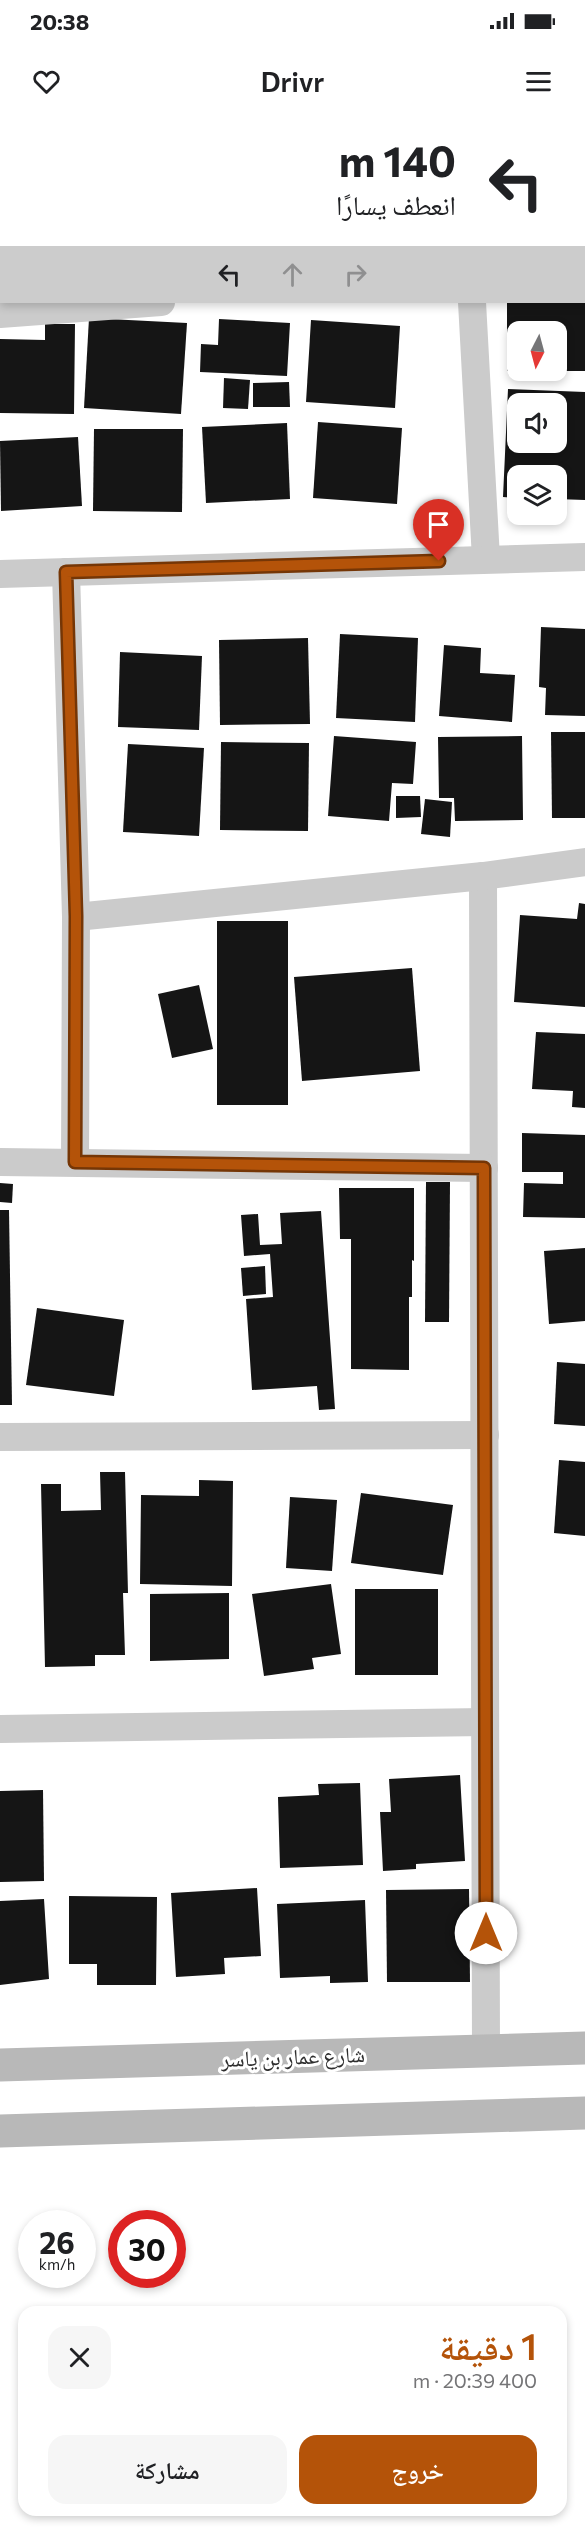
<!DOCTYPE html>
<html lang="ar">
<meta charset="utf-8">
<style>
body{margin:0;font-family:Commissioner,"Noto Naskh Arabic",sans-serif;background:#f6f6f6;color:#202124;direction:rtl;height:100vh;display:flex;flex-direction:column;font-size:22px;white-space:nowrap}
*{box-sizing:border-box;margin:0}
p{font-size:20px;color:#757577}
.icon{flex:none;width:33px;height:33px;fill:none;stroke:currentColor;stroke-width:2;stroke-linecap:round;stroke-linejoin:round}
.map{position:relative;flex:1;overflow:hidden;direction:ltr}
.drawer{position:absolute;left:18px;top:2186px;width:549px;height:210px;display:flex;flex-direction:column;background:#fff;border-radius:18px;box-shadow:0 3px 9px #0003;direction:rtl}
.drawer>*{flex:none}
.hud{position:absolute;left:0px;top:0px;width:585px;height:183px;box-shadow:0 3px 9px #0003;direction:rtl;background:#fff;color:#202124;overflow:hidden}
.needle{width:39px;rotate:186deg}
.tools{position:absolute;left:507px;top:201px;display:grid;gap:12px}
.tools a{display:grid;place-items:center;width:60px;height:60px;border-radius:12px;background:#fff;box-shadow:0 3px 9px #0003;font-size:30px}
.speed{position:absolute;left:18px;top:2090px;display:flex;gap:12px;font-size:30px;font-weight:700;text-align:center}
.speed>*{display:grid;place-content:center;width:78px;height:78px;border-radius:50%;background:#fff;box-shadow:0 3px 9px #0003;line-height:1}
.speed small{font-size:15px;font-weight:400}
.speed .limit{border:9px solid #d22;background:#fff;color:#111}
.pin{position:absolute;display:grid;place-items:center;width:51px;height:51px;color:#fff;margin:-62px -26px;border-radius:50% 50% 50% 0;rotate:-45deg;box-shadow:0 0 6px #0007}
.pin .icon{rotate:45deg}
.me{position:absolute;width:66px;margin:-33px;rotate:0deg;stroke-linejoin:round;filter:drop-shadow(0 0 4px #0008)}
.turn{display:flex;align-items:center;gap:21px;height:126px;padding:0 30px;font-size:27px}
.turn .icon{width:78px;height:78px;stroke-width:2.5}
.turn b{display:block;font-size:42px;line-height:51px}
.lanes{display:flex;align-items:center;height:57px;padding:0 30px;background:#0003;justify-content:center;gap:30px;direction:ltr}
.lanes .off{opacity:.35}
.round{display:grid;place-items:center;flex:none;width:63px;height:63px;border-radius:18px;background:#f6f6f6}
.overview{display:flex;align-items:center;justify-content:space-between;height:102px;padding:0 30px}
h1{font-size:36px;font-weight:600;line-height:45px;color:#b45309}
.button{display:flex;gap:12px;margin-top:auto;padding:12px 30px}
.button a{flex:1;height:69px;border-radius:18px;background:#b45309;color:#fff;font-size:24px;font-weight:600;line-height:69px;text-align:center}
.button a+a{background:#f6f6f6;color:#202124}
.status{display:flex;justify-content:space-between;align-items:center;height:42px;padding:0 30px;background:#fff;direction:ltr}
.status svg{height:16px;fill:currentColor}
header{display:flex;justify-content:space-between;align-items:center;height:78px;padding:0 30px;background:#fff;font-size:27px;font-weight:600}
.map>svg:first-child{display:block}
.building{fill:#151515;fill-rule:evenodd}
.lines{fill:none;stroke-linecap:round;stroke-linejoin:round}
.street{stroke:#cbcbcb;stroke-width:28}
.secondary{stroke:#b8b8b8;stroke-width:33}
.route-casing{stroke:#753606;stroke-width:15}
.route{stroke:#b45309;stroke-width:10}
.labels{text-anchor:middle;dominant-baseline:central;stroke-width:6;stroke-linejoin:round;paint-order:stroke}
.street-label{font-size:22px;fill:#2e2e2e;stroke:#fff}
</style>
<div class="status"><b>20:38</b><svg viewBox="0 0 49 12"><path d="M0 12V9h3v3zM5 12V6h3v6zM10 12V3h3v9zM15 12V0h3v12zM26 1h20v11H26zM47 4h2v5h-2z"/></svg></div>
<header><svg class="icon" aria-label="menu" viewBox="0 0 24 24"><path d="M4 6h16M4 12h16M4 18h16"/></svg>Drivr<svg class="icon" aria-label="heart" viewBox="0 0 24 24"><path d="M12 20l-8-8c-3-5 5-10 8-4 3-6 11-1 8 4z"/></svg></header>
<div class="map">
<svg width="585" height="2414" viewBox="0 0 585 2414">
<rect width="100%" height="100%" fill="#fff"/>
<g class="building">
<polygon points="507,182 585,182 585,251 556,251 556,212 518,212 518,251 507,251"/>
<polygon points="89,198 187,203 181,294 84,288"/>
<polygon points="219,199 290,203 287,256 200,252 201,224 218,225"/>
<polygon points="311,200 400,206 395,288 306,282"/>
<polygon points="45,204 75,204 74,294 0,293 0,219 45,220"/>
<polygon points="224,258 250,260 248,289 223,288"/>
<polygon points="289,262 290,287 253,287 253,263"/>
<path d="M508,269L585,272V380L556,379V356H518V378L503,377ZM518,284H556V322H518Z"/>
<polygon points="318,302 402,308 397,384 313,378"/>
<polygon points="287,303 290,379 206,383 202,307"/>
<polygon points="94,309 183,309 182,392 93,391"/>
<polygon points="78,317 82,386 1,391 0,321"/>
<polygon points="541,507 585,509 585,596 545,595 546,568 539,567"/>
<polygon points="340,514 418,518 415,602 336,598"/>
<polygon points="308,518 310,604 220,605 219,520"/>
<polygon points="444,525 481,528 480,553 515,555 512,602 439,596"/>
<polygon points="120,532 202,536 199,610 118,607"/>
<polygon points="551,612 585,612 585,698 552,698"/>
<polygon points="334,616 416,622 413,664 392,663 389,701 328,696"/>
<polygon points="522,616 523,700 455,701 454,678 439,678 438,617"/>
<polygon points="221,622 309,623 308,711 220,710"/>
<polygon points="128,624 204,628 199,716 123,712"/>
<polygon points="396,676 420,676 421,697 396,698"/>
<polygon points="425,679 452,682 450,717 421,714"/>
<polygon points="579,783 585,784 585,887 514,882 520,795 577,799"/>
<rect x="217" y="801" width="71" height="184"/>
<polygon points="412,848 420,951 302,961 294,857"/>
<polygon points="199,865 213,929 172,938 158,874"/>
<polygon points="536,912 585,914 585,988 572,987 573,971 532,969"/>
<polygon points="522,1013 585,1015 585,1098 523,1097 524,1063 563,1064 563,1052 522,1052"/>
<polygon points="426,1062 450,1062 449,1202 425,1202"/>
<polygon points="0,1063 13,1064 12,1083 0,1082"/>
<polygon points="339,1068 414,1068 414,1141 412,1140 412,1177 409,1177 409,1250 351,1249 351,1119 340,1119"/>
<polygon points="0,1090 9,1090 12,1285 0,1285"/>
<polygon points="321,1091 335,1289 319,1290 317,1266 252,1270 246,1179 273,1177 270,1134 244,1136 241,1095 258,1094 260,1125 282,1124 280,1093"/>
<polygon points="585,1128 585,1201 549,1204 544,1131"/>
<polygon points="265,1146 266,1174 243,1176 241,1148"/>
<polygon points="37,1188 124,1200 114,1276 26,1265"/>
<polygon points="557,1242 585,1244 585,1306 554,1304"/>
<polygon points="559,1340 585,1342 585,1416 554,1413"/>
<polygon points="100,1352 125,1352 128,1473 123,1473 125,1535 95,1535 95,1546 45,1547 41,1364 61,1364 61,1391 101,1390"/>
<polygon points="199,1360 233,1361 232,1466 140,1464 141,1375 199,1376"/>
<polygon points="361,1373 453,1385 443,1455 351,1443"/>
<polygon points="290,1377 337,1380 332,1451 286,1448"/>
<polygon points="331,1464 341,1534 312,1538 314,1549 264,1556 252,1474"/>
<rect x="355" y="1469" width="83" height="86"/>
<polygon points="229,1473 229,1539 150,1541 150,1474"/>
<polygon points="460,1655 465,1741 416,1744 416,1749 383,1751 380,1692 391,1692 389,1659"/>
<polygon points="360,1663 363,1745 280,1748 278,1677 319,1675 318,1664"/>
<polygon points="43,1670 44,1761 0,1762 0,1671"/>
<polygon points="257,1768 261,1836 224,1838 225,1854 176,1857 171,1773"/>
<polygon points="469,1769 470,1862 387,1862 386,1770"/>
<polygon points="69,1776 157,1777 156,1865 97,1865 97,1844 69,1844"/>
<polygon points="44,1779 49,1859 0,1865 0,1781"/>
<polygon points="365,1780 368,1862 330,1863 330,1856 280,1858 277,1784"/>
</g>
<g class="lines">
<g class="street">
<polyline points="464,0 464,2"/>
<polyline points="472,182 486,439"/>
<polyline points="0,194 161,182"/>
<polyline points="66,452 76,797 75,1042"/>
<polyline points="0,454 585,437"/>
<polyline points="483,756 486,1931"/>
<polyline points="76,797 483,756 585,742"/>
<polyline points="0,1042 484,1048"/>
<polyline points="0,1317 485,1315"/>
<polyline points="0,1609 485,1602"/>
</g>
<g class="secondary">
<polyline points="0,1945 585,1928"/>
<polyline points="0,2011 585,1993"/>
</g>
</g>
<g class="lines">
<g class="route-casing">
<polyline id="route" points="439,441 66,452 76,796 75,1042 484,1048 486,1813"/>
</g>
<use href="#route" class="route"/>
</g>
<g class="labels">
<g class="street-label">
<text transform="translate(293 1936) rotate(-2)">شارع عمار بن ياسر</text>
</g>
</g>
</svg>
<div class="tools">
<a><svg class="needle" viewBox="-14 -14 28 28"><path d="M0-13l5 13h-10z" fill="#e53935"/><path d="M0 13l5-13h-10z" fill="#757577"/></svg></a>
<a><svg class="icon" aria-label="sound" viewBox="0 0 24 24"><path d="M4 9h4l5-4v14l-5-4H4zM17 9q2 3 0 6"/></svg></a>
<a><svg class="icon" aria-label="layers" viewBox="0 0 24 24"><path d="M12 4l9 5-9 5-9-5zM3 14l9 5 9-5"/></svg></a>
</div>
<div class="speed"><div>26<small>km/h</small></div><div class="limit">30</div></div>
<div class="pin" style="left:439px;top:441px;background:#d93025"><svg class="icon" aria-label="arrive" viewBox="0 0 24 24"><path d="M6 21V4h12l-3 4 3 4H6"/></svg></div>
<svg class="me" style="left:486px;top:1813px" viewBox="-20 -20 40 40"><circle r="19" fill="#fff"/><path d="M0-13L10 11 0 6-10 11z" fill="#b45309"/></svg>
<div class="hud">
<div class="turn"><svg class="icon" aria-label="left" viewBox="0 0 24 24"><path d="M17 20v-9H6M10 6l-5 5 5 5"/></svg><div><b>140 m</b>انعطف يسارًا</div></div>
<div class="lanes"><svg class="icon" aria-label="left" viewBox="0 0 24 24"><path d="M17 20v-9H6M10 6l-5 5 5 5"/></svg><svg class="icon off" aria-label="ahead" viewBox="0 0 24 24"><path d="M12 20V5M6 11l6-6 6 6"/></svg><svg class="icon off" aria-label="right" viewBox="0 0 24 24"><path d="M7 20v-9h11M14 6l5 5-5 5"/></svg></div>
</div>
<section class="drawer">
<div class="overview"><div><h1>1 دقيقة</h1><p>400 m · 20:39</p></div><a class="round"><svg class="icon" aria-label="close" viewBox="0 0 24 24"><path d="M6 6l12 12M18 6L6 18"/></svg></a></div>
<div class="button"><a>خروج</a><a>مشاركة</a></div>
</section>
</div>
